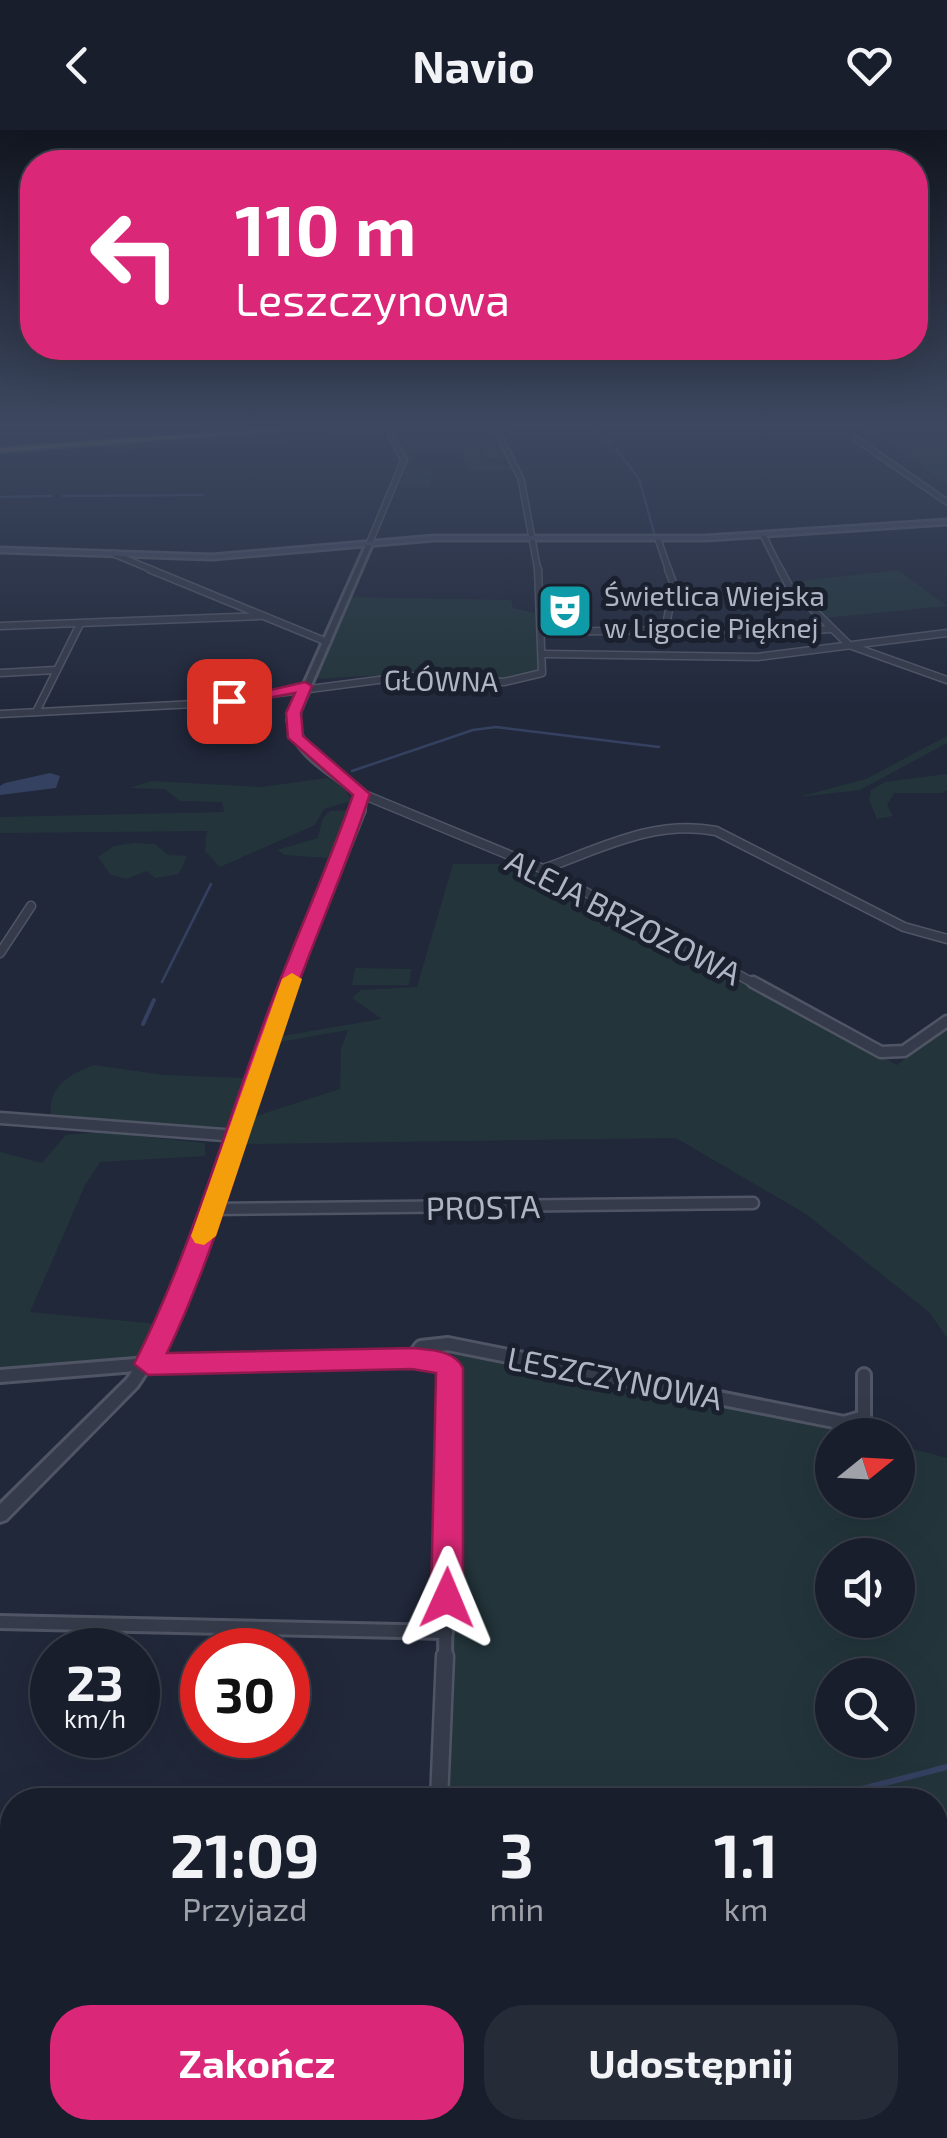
<!DOCTYPE html>
<html lang="pl">
<meta charset="utf-8">
<style>
body{margin:0;font-family:"Exo 2",sans-serif;background:#262b38;color:#f1f3f6;height:100vh;display:flex;flex-direction:column;font-size:38px;white-space:nowrap}
*{box-sizing:border-box;margin:0}
p{font-size:32px;color:#9fa2a9}
.icon{flex:none;width:55px;height:55px;fill:none;stroke:currentColor;stroke-width:2;stroke-linecap:round;stroke-linejoin:round}
.map{position:relative;flex:1;overflow:hidden}
.sheet{position:absolute;left:0px;top:1658px;width:948px;height:352px;display:flex;flex-direction:column;background:#191e2c;border-radius:40px 40px 0 0;box-shadow:0 10px 40px #0002,0 0 0 2px #373c48}
.sheet>*{flex:none}
.banner{position:absolute;left:20px;top:20px;width:908px;height:210px;border-radius:40px;box-shadow:0 10px 40px #0002,0 0 0 2px #373c48;background:#db2777;color:#fff;overflow:hidden}
.needle{width:65px;rotate:72deg}
.controls{position:absolute;left:815px;top:1288px;display:grid;gap:20px}
.controls a{display:grid;place-items:center;width:100px;height:100px;border-radius:50%;background:#191e2c;box-shadow:0 10px 40px #0002,0 0 0 2px #373c48;font-size:50px}
.speed{position:absolute;left:30px;top:1498px;display:flex;gap:20px;font-size:50px;font-weight:700;text-align:center}
.speed>*{display:grid;place-content:center;width:130px;height:130px;border-radius:50%;background:#191e2c;box-shadow:0 10px 40px #0002,0 0 0 2px #373c48;line-height:1}
.speed small{font-size:25px;font-weight:400}
.speed .limit{border:15px solid #d22;background:#fff;color:#111}
.pin{position:absolute;display:grid;place-items:center;width:85px;height:85px;color:#fff;margin:-42px;border-radius:20px;box-shadow:0 5px 15px #0006}
.me{position:absolute;width:110px;margin:-55px;rotate:1deg;stroke-linejoin:round;filter:drop-shadow(0 0 8px #0008)}
.turn{display:flex;align-items:center;gap:35px;height:210px;padding:0 50px;font-size:45px}
.turn .icon{width:130px;height:130px;stroke-width:2.5}
.turn b{display:block;font-size:70px;line-height:85px}
.eta{display:flex;justify-content:space-evenly;align-items:center;height:170px;text-align:center}
.eta b{font-size:60px;font-weight:700;line-height:70px}
.action{display:flex;gap:20px;margin-top:auto;padding:20px 50px}
.action a{flex:1;height:115px;border-radius:40px;background:#db2777;color:#fff;font-size:40px;font-weight:700;line-height:115px;text-align:center}
.action a+a{background:#262b38;color:#f1f3f6}
header{display:flex;justify-content:space-between;align-items:center;height:130px;padding:0 50px;background:#191e2c;font-size:45px;font-weight:700}
.map>svg:first-child{display:block}
.green{fill:#23353b;fill-rule:evenodd}
.water{fill:#354161}
.lines{fill:none;stroke-linecap:round;stroke-linejoin:round}
.stream-far2{stroke:#354161;stroke-width:2.5}
.stream-far1{stroke:#354161;stroke-width:4}
.stream{stroke:#354161;stroke-width:6}
.minor-far5-casing{stroke:#505565;stroke-width:8}
.minor-far4-casing{stroke:#505565;stroke-width:9}
.minor-far3-casing{stroke:#505565;stroke-width:11}
.minor-far2-casing{stroke:#505565;stroke-width:15}
.minor-far1-casing{stroke:#505565;stroke-width:18}
.minor-casing{stroke:#505565;stroke-width:21}
.tertiary-casing{stroke:#505565;stroke-width:6}
.secondary-casing{stroke:#505565;stroke-width:5}
.motorway-casing{stroke:#3d4252;stroke-width:4}
.minor-far5{stroke:#353b4a;stroke-width:5}
.minor-far4{stroke:#353b4a;stroke-width:6}
.minor-far3{stroke:#353b4a;stroke-width:8}
.minor-far2{stroke:#353b4a;stroke-width:10}
.minor-far1{stroke:#353b4a;stroke-width:12}
.minor{stroke:#353b4a;stroke-width:16}
.tertiary{fill:#353b4a;fill-rule:evenodd}
.secondary{fill:#43495d;fill-rule:evenodd}
.motorway{fill:#706852;fill-rule:evenodd}
.route{fill:#db2777;stroke:#8e194d;stroke-width:2.5}
.slow{fill:#f59e0b}
.labels{text-anchor:middle;dominant-baseline:central;stroke-width:10;stroke-linejoin:round;paint-order:stroke}
.far-poi-label{font-size:28px;fill:#b0b5c6;stroke:#1a202e;text-anchor:start}
.far-street-label{font-size:28px;fill:#b0b5c6;stroke:#1a202e}
.street-label{font-size:32px;fill:#b0b5c6;stroke:#1a202e}
</style>
<header><svg class="icon" aria-label="back" viewBox="0 0 24 24"><path d="M15 5l-7 7 7 7"/></svg>Navio<svg class="icon" aria-label="heart" viewBox="0 0 24 24"><path d="M12 20l-8-8c-3-5 5-10 8-4 3-6 11-1 8 4z"/></svg></header>
<div class="map">
<svg width="947" height="2008" viewBox="0 0 947 2008">
<rect width="100%" height="100%" fill="#21283a"/>
<g class="green">
<polygon points="357,297 396,297 405,305 107,320 107,314"/>
<polygon points="406,297 491,297 511,331 487,328 480,310 472,306 480,315 481,326 493,333 512,334 514,340 470,340 459,323 414,324 405,341 432,341 430,357 400,357 406,332 394,308 409,307"/>
<polygon points="947,297 947,354 867,299"/>
<polygon points="898,440 947,476 826,488 793,452"/>
<path d="M350,467L511,470L513,478L535,483L539,539C505,562 459,542 421,543C387,544 352,547 317,549Z"/>
<polygon points="947,606 947,613 860,660 798,667 866,649"/>
<polygon points="947,644 947,660 942,663 894,663 887,675 893,686 877,689 869,670 871,660 885,652"/>
<polygon points="327,648 345,658 351,671 324,679 315,695 220,737 205,721 207,701 0,703 0,687 224,682 222,672 180,671 165,659 130,658 152,651 261,657"/>
<polygon points="352,680 319,754 327,728 285,725 277,720 318,708 323,688 330,681"/>
<polygon points="134,713 155,714 168,725 187,726 179,744 155,748 147,741 126,749 111,745 98,727 114,716"/>
<polygon points="453,734 518,734 897,935 947,896 947,1208 929,1182 806,1084 676,1008 246,1014 256,986 340,959 341,919 348,900 280,912 282,906 382,889 352,868 361,860 417,857"/>
<polygon points="355,838 411,839 409,855 352,855"/>
<path d="M94,935L163,945L245,948L230,996L215,1000L51,985C48,956 70,944 94,935Z"/>
<polygon points="100,1002 205,1013 205,1026 100,1032 85,1055 30,1182 158,1194 142,1228 0,1237 0,1022 42,1033 66,1005"/>
<path d="M474,1221L698,1263L858,1305H832V1370H898V1315L947,1328V2008H218L220,1998H935V1670H450L453,1223ZM832,1425H898V1490H832ZM832,1545H898V1610H832Z"/>
</g>
<polygon class="water" points="50,643 60,646 56,658 0,665 0,656 5,653"/>
<g class="lines">
<g class="stream-far2">
<polyline points="387,297 396,305"/>
<polyline points="591,297 611,314"/>
<polyline points="397,308 406,336"/>
<polyline points="616,319 639,349 655,406"/>
<polyline points="63,366 203,365"/>
<polyline points="0,367 51,366"/>
<polyline points="352,641 473,600 496,597 659,617"/>
<polyline points="162,852 211,754"/>
</g>
<polyline class="stream-far1" points="143,894 154,870"/>
<g class="stream">
<polyline points="819,1670 947,1637"/>
<polyline points="211,2008 214,1998"/>
</g>
<g class="minor-far5-casing">
<g id="minor-far5">
<polyline points="495,297 521,349 538,441"/>
<polyline points="856,309 947,372"/>
<polyline points="763,405 781,441"/>
<polyline points="658,409 669,441"/>
<polyline points="369,414 404,330 391,307"/>
<polyline points="114,424 155,441"/>
</g>
</g>
<g class="minor-far4-casing">
<g id="minor-far4">
<polyline points="149,439 327,512"/>
<polyline points="780,439 789,456 849,515 947,550"/>
<polyline points="0,496 260,486"/>
<polyline points="665,500 674,455 668,439"/>
<polyline points="542,502 665,500 708,506 831,499"/>
<polyline points="543,524 757,527 947,503"/>
<polyline points="0,543 56,540"/>
<polyline points="36,582 80,494"/>
<polyline points="0,584 195,574 409,546 504,552 542,543 538,439"/>
</g>
</g>
<g class="minor-far3-casing">
<g id="minor-far3">
<polyline points="362,664 543,739 757,855"/>
<path d="M543,739C600,719 654,689 716,701L904,797L947,809"/>
<polyline points="0,823 31,776"/>
</g>
</g>
<g class="minor-far2-casing">
<g id="minor-far2">
<polyline points="753,852 881,922 904,921 947,891"/>
<polyline points="0,988 237,1006"/>
<polyline points="213,1079 753,1073"/>
</g>
</g>
<g class="minor-far1-casing">
<g id="minor-far1">
<polyline points="413,1228 437,1231 449,1238 445,1528"/>
<polyline points="0,1246 148,1234 413,1228 421,1217 448,1214 844,1293 864,1287 864,1245"/>
<polyline points="0,1492 446,1502"/>
</g>
</g>
<g class="minor-casing">
<g id="minor">
<polyline points="439,1670 445,1526"/>
<polyline points="0,1788 12,1786"/>
</g>
</g>
<g class="tertiary-casing">
<path id="tertiary" d="M367,413L372,414L296,590C303,626 339,640 365,662L364,681L288,870L175,1200L137,1257L6,1390L0,1392V1374L127,1249L161,1198L276,870L354,681L357,665C331,642 295,628 288,590Z"/>
</g>
<g class="secondary-casing">
<polygon id="secondary" points="947,390 947,394 706,410 434,410 212,429 0,422 0,418 212,425 434,406 706,406"/>
</g>
<g class="motorway-casing">
<polygon id="motorway" points="293,297 331,297 0,322 0,318"/>
</g>
<use href="#minor-far5" class="minor-far5"/>
<use href="#minor-far4" class="minor-far4"/>
<use href="#minor-far3" class="minor-far3"/>
<use href="#minor-far2" class="minor-far2"/>
<use href="#minor-far1" class="minor-far1"/>
<use href="#minor" class="minor"/>
<use href="#tertiary" class="tertiary"/>
<use href="#secondary" class="secondary"/>
<use href="#motorway" class="motorway"/>
</g>
<linearGradient id="sky" x2="0" y2="1"><stop stop-color="#121620"/><stop offset="0.51" stop-color="#3d4860"/><stop offset="1" stop-color="#3d4860" stop-opacity="0"/></linearGradient>
<rect width="947" height="578" fill="url(#sky)"/>
<path class="route" d="M305,552L312,556L301,583L303,606L370,664C347,735 317,801 292,871C250,989 221,1110 167,1223L412,1218C431,1220 454,1220 463,1238V1468L458,1478L447,1482L436,1478L431,1468L436,1243L412,1239L148,1245L134,1234C194,1116 225,994 272,871C298,802 329,735 353,665L288,608L286,583L295,563L229,575L222,571Z"/>
<polygon class="slow" points="292,843 302,849 216,1106 204,1115 195,1113 191,1106 282,849"/>
<defs>
<g id="theatre-square" transform="scale(2.875)"><rect x="-9" y="-9" width="18" height="18" rx="4" fill="#0f9aa8" stroke="#1a202e"/><path d="M-5-5.5Q0-4 5-5.5V0Q5 5 0 6Q-5 5-5 0ZM-3.3-2.5H-1v1.5H-3.3ZM1-2.5H3.3v1.5H1ZM-2.8 1Q0 5.5 2.8 1Z" fill="#fff"/></g>
</defs>
<g fill-rule="evenodd">
<use href="#theatre-square" x="565" y="481"/>
</g>
<g class="labels">
<g class="far-poi-label">
<text x="604" y="465">Świetlica Wiejska<tspan x="604" dy="32">w Ligocie Pięknej</tspan></text>
</g>
<g class="far-street-label">
<text transform="translate(441 550) rotate(1)">GŁÓWNA</text>
</g>
<g class="street-label">
<text transform="translate(624 786) rotate(27)">ALEJA BRZOZOWA</text>
<text transform="translate(483 1076) rotate(-1)">PROSTA</text>
<text transform="translate(615 1247) rotate(11)">LESZCZYNOWA</text>
</g>
</g>
</svg>
<div class="controls">
<a><svg class="needle" viewBox="-14 -14 28 28"><path d="M0-13l5 13h-10z" fill="#e53935"/><path d="M0 13l5-13h-10z" fill="#9fa2a9"/></svg></a>
<a><svg class="icon" aria-label="sound" viewBox="0 0 24 24"><path d="M4 9h4l5-4v14l-5-4H4zM17 9q2 3 0 6"/></svg></a>
<a><svg class="icon" aria-label="search" viewBox="0 0 24 24"><circle cx="10" cy="10" r="6"/><path d="M15 15l6 6"/></svg></a>
</div>
<div class="speed"><div>23<small>km/h</small></div><div class="limit">30</div></div>
<div class="pin" style="left:229px;top:571px;background:#d93025"><svg class="icon" aria-label="arrive" viewBox="0 0 24 24"><path d="M6 21V4h12l-3 4 3 4H6"/></svg></div>
<svg class="me" style="left:447px;top:1468px" viewBox="-20 -20 40 40"><path d="M0-17L14 15 0 8-14 15z" fill="#db2777" stroke="#fff" stroke-width="4"/></svg>
<div class="banner">
<div class="turn"><svg class="icon" aria-label="left" viewBox="0 0 24 24"><path d="M17 20v-9H6M10 6l-5 5 5 5"/></svg><div><b>110 m</b>Leszczynowa</div></div>
</div>
<section class="sheet">
<div class="eta">
<div><b>21:09</b><p>Przyjazd</p></div>
<div><b>3</b><p>min</p></div>
<div><b>1.1</b><p>km</p></div>
</div>
<div class="action"><a>Zakończ</a><a>Udostępnij</a></div>
</section>
</div>
